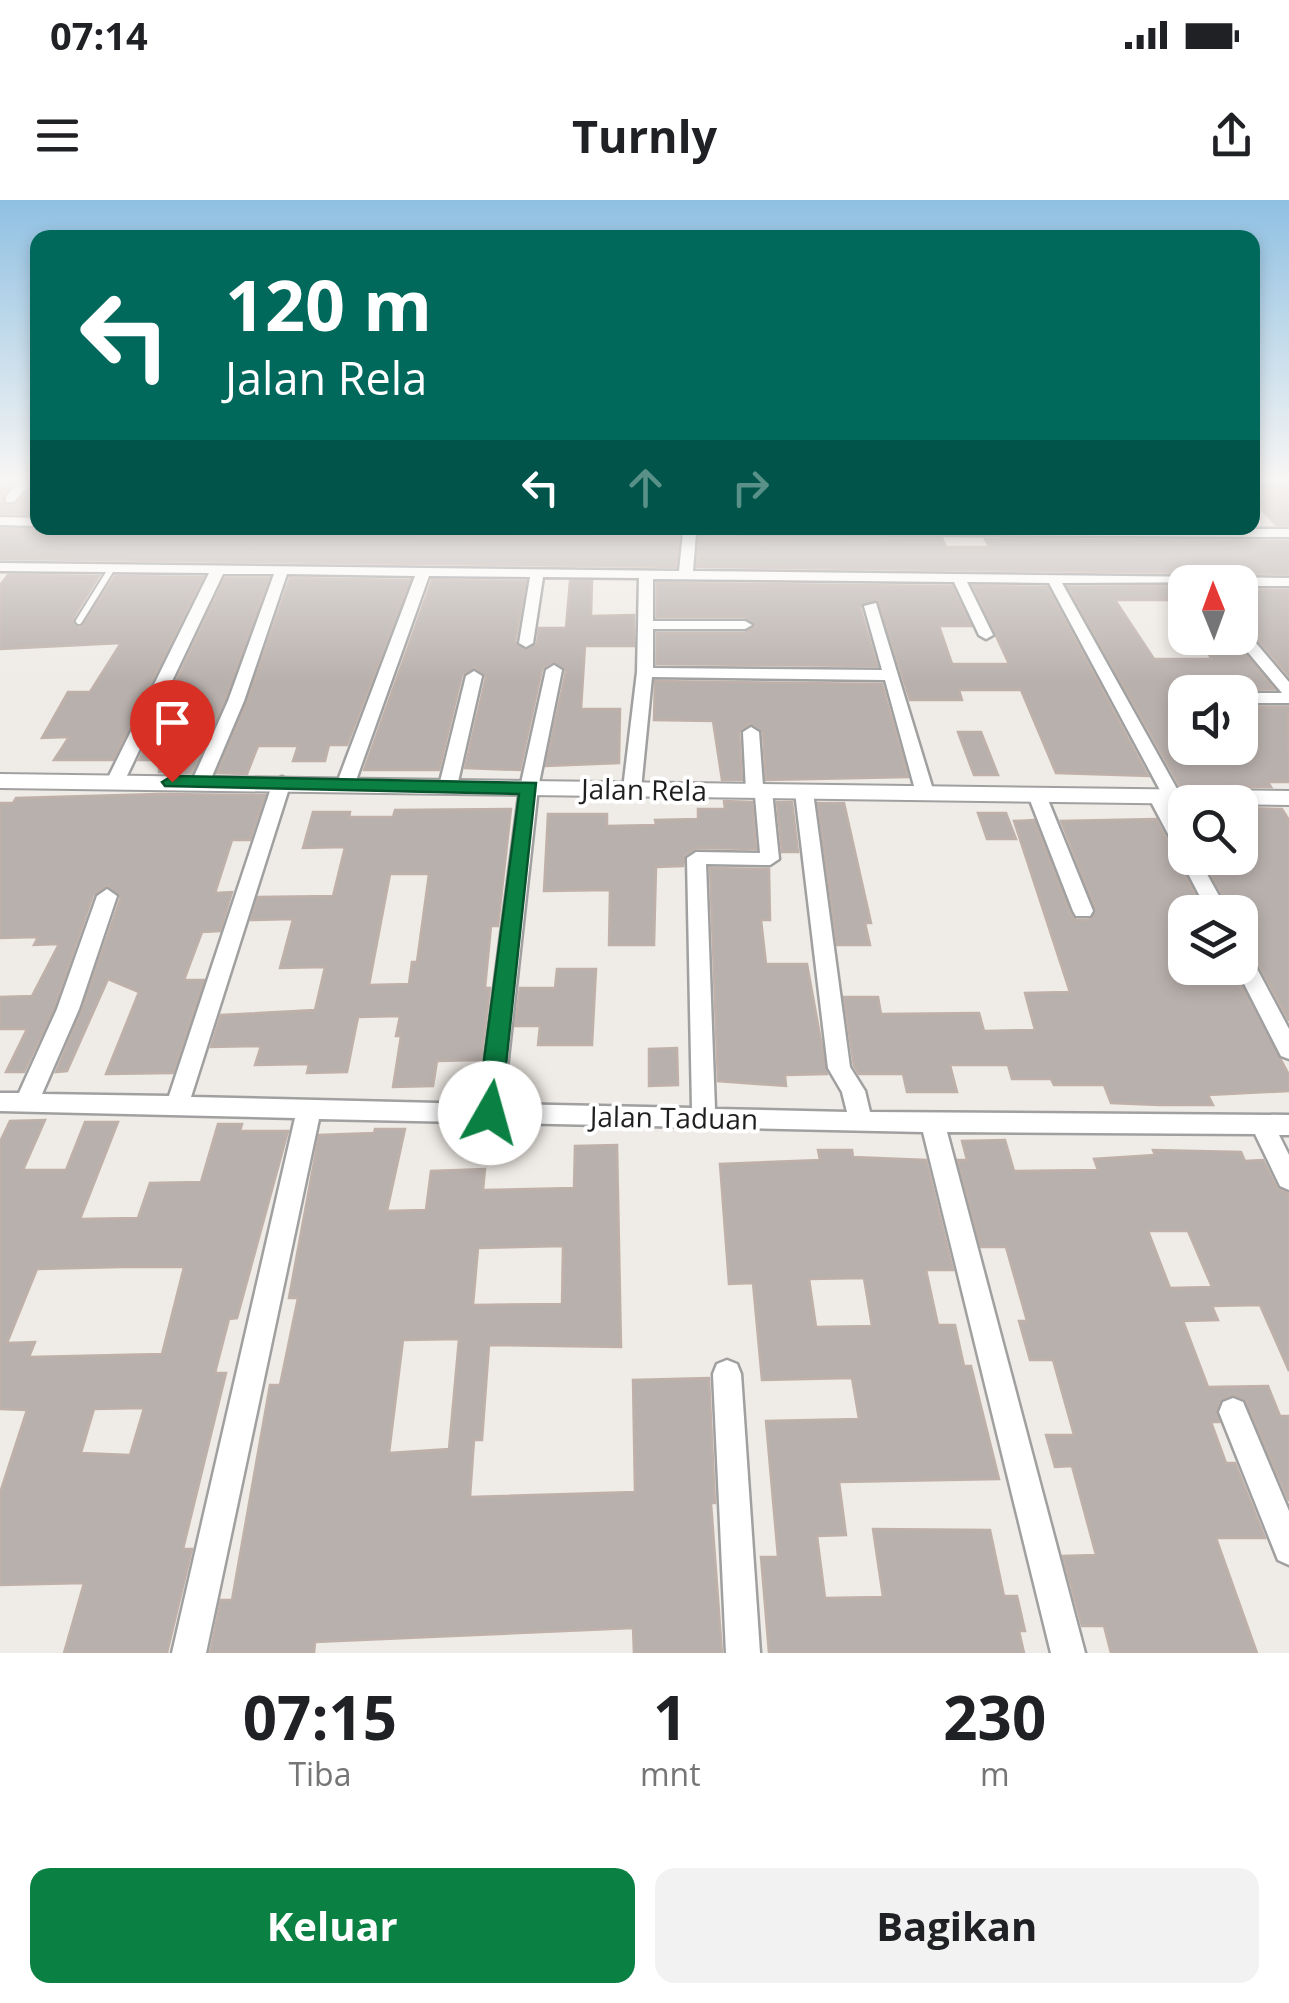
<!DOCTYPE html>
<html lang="id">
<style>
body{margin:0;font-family:"Open Sans",sans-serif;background:#f2f2f2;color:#202124;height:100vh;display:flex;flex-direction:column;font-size:38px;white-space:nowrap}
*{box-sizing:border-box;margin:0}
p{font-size:32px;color:#757577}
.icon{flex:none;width:55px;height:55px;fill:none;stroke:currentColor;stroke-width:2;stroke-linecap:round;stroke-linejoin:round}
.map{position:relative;height:1453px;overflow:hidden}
.details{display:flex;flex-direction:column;background:#fff;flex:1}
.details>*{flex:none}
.banner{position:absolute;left:30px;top:30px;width:1230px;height:305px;border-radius:20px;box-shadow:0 5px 15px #0003;background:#00695c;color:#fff;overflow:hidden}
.needle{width:65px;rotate:359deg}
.fabs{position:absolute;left:1168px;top:365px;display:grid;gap:20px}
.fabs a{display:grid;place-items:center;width:90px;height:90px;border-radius:20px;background:#fff;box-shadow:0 5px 15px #0003;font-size:50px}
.pin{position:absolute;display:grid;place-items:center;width:85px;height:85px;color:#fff;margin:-102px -42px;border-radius:50% 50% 50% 0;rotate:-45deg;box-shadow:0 0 10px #0007}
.pin .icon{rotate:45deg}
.me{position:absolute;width:110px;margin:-55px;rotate:7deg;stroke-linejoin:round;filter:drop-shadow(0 0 8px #0008)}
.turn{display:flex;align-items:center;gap:35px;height:210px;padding:0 30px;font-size:45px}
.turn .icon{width:130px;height:130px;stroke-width:2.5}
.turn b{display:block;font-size:70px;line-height:85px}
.lanes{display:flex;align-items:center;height:95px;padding:0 30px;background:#0003;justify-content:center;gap:50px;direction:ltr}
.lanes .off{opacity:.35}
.eta{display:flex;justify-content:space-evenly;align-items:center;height:170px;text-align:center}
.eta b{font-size:60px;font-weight:700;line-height:70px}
.cta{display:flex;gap:20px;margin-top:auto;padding:20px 30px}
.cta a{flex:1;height:115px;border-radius:20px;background:#0b8043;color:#fff;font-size:40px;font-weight:700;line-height:115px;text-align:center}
.cta a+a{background:#f2f2f2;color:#202124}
.status{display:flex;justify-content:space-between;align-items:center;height:70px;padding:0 50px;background:#fff;direction:ltr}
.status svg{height:28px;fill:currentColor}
header{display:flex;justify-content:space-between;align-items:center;height:130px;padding:0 30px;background:#fff;font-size:45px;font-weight:700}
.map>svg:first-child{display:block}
.building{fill:#b8b0ac;stroke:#bfb1aa;stroke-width:2.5;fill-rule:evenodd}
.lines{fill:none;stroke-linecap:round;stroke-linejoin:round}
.service-casing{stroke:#a0a0a0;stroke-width:10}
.minor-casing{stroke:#a0a0a0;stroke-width:5}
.tertiary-casing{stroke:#a0a0a0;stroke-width:4}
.service{stroke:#fff;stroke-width:6}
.minor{fill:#fff;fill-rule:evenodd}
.tertiary{fill:#fff;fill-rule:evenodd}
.route{fill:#0b8043;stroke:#07532c;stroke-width:2.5}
.labels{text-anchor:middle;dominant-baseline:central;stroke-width:8;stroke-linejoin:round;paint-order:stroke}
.street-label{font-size:28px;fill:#1f1f1f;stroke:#fff}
</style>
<div class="status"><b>07:14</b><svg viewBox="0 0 49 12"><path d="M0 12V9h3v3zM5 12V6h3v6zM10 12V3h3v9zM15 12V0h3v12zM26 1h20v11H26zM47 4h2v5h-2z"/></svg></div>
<header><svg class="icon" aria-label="menu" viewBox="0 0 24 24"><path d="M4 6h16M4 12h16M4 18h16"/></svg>Turnly<svg class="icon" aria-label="share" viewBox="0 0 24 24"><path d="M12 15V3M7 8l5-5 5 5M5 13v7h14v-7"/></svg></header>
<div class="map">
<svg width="1289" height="1453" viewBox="0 0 1289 1453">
<rect width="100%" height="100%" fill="#efebe6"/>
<g class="building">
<polygon points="0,279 17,279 3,293 6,306 17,304 38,280 38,314 0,313"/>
<polygon points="1252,284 1289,284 1289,325 1276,325 1252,299"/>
<polygon points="176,328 173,332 282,328 413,331 421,336 679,337 676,367 0,359 0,329"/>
<polygon points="699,337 942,338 946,347 989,347 985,339 1289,341 1289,374 697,367"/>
<polygon points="8,375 99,376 73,418 80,428 115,376 203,377 113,560 54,560 69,537 42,538 68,492 90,492 121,443 0,449 0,385"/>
<polygon points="225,378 269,378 225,500 192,573 159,572 159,560 139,560"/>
<polygon points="290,378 410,380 347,545 329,545 325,561 293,561 298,546 258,546 247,574 217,573 247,502"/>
<polygon points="432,380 526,381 515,442 524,450 537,444 539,428 566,428 570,381 592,381 591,416 634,415 634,446 585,446 581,509 620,509 619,563 546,566 566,471 552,462 542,469 520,570 465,568 486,477 476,468 462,475 439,570 364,570"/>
<polygon points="657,383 952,386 971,426 939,426 952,464 1009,464 973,386 1047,387 1148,576 1056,573 1021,490 959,490 962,500 910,500 878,400 860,407 877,466 657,464 657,433 745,433 756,426 745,417 657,417"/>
<polygon points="1185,386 1185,421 1170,400 1115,400 1154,459 1212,459 1197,438 1232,438 1274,489 1185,491 1185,549 1251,549 1240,533 1240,507 1288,507 1289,582 1268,582 1271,587 1180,586 1068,387"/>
<polygon points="1240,390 1289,390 1289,476 1248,428 1240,426"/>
<polygon points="655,481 882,484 908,577 766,580 763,532 749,524 739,532 742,580 722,580 713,521 654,520"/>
<polygon points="958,532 981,532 998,575 974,575"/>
<polygon points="159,594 265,595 250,640 232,640 215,693 232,692 220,731 202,732 184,780 204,780 173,873 106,874 139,792 108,779 67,871 56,872 82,810 121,697 107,685 93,695 54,808 24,872 6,872 27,829 0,829 0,797 32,796 59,744 34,745 38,737 0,738 0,603 13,603 16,598"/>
<polygon points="724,601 752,602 756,649 696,648 685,655 683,666 656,667 654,745 609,745 610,690 544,691 548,614 607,614 607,626 656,625 655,620 698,619 698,609 725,609"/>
<polygon points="777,602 792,602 798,652 782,652"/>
<polygon points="818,603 844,603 871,723 865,723 870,745 837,745"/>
<polygon points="1240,608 1282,609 1289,620 1289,821 1250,748 1240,745 1240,712 1232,712 1202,658 1240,658"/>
<path d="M511,609L498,726H491L485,788H490L481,860L437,861L433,886L393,887L401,836H396L400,816L358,817L347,872L307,873L309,864L255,865L261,846L211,847L221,815L315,810L325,767L280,768L293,719L251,720L258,697L333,696L345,647L303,648L313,612H350L349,617H393L395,610ZM390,674H429L417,762H412L409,784L369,785Z"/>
<polygon points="978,613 1006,613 1016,639 987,639"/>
<polygon points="1156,619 1204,712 1185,712 1185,768 1232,768 1289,875 1289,891 1208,895 1213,905 1159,905 1111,903 1104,885 1054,885 1051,879 1012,879 1008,865 950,865 957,892 907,892 903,874 859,874 854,866 844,797 878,797 881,814 979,813 984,831 1035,830 1025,793 1070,792 1014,621 1034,620 1070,713 1076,720 1090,720 1096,710 1061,621"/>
<polygon points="710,668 769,669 770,720 761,720 766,764 807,764 827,874 785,875 786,886 718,881"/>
<polygon points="557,769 596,769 592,845 538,845 540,826 515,826 520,788 555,788"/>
<polygon points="677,848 678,885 649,886 649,849"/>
<path d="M45,920L23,970H66L85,922H118L80,1019L138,1018L150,983L201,982L218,924H242L240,931H288L237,1118L229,1119L215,1173H226L183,1349H192L167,1453H64L84,1383L0,1385V1293L27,1210L0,1209V942L10,921ZM121,1067H184L162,1154L29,1157L35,1142L7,1143L37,1069ZM144,1208L130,1255L81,1253L94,1209Z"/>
<path d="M375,929H405L387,1011L426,1010L431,971L485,969L483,990L574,988L575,946L617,945L621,1147L489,1145L482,1240H474L470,1297L635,1292L633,1180L709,1178L715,1303H711L722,1453H634L633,1428L315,1442L314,1453H210L221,1400H232L270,1185H280L298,1098H289L319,935L374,933ZM563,1046L562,1104L473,1105L478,1048ZM459,1139L449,1249L389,1253L403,1140Z"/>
<path d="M1005,940L1014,971L1098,970L1094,959L1155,955L1153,950L1241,952L1245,961L1263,960L1277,988L1289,994V1171L1260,1105L1212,1106L1218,1120L1183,1121L1208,1187L1268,1186L1280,1216H1289V1301L1246,1201L1234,1195L1222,1199L1216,1211L1219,1222H1211L1226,1263H1235L1265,1338H1216L1257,1453H1111L1104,1426H1082L1063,1356L1096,1355L1072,1266L1055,1267L1046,1235H1074L1053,1160H1030L1019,1121H1027L1006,1047H981L958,960H967L962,941ZM1148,1031H1188L1212,1087L1170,1088Z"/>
<path d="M818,950H852L853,957L926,960L953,1070H926L938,1125H955L964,1166H971L999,1279L839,1282L846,1335L817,1336L825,1398L883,1397L873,1329L990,1330L1004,1396H1017L1025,1431H1019L1024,1453H769L761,1357H778L766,1221L859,1219L852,1178L762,1180L753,1083L729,1084L720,964L820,960ZM864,1078L872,1126L816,1127L809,1079Z"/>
</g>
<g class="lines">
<g class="service-casing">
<polyline id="service" points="79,421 112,368"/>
</g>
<g class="minor-casing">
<g id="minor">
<polygon points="22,279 34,279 14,302 6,302 6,296"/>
<polygon points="0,317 38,318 38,326 0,325"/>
<polygon points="415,328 1289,329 1289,337 696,333 693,371 1289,378 1289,386 1240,386 1240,382 1062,383 1181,596 1178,600 1168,600 1185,632 1185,658 1198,658 1228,712 1208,712 1180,658 1182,654 1176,649 1148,596 1151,592 1161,592 1049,383 967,382 993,435 986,439 979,435 954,382 653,379 653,421 745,421 752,425 745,429 653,429 653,468 882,470 864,406 876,403 934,593 925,598 916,593 885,480 652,477 641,589 638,593 626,593 623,589 637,472 639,378 543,377 533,443 526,447 519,443 530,377 429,376 355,583 346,588 337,583 415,376 287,374 244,501 210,581 201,586 192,581 228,501 274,374 223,374 124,582 115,587 106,582 209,373 0,371 0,363 679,371 683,333 421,332"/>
<polygon points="1240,429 1245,430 1289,482 1289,503 1240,503 1240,493 1282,493 1236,438 1240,438"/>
<polygon points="554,465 562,470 538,588 503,904 692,908 687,658 696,652 760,653 755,596 746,591 743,532 751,527 759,532 763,586 772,591 779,659 770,665 706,664 715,909 847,912 842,892 828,868 795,592 804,587 813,592 850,867 865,891 870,912 1289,915 1289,935 1279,935 1289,955 1289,990 1280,986 1255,934 947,932 1085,1453 1051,1453 923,932 319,919 206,1453 172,1453 295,918 0,911 0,893 19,893 57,809 97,696 107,689 117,696 79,809 42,894 169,896 273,582 282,577 291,582 191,897 479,904 520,588 546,470"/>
<polygon points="474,471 482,476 457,586 448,591 439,586 466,476"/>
<polygon points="1037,590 1046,595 1093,711 1090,716 1076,716 1073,711 1028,595"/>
<polygon points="1240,748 1247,750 1289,829 1289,859 1281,856 1236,768 1240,768"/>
<polygon points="727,1160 737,1164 741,1174 760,1453 726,1453 713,1174 717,1164"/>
<polygon points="1233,1198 1243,1202 1289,1311 1289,1365 1278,1360 1219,1212 1223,1202"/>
</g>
</g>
<g class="tertiary-casing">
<polygon id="tertiary" points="0,574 1289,591 1289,605 0,588"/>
</g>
<use href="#service" class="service"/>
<use href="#minor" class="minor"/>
<use href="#tertiary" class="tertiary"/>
</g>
<linearGradient id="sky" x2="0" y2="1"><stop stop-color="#8fc0e2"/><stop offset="0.58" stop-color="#f8f6f4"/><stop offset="1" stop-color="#f8f6f4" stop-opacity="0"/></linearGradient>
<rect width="1289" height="482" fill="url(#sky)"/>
<polygon class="route" points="172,576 536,583 500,921 490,924 477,913 519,594 165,586 162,582"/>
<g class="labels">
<g class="street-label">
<text transform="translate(644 589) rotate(1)">Jalan Rela</text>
<text transform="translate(674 917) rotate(1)">Jalan Taduan</text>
</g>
</g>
</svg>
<div class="fabs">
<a><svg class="needle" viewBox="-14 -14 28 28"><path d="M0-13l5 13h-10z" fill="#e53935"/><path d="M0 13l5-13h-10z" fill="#757577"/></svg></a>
<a><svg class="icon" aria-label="sound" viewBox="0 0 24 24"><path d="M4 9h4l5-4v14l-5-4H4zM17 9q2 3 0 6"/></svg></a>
<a><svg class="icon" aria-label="search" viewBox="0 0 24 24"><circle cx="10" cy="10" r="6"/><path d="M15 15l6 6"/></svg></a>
<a><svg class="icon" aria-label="layers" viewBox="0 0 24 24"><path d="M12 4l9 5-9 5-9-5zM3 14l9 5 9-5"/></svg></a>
</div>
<div class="pin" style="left:172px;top:582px;background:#d93025"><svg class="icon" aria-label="arrive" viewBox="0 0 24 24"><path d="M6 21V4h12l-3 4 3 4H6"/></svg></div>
<svg class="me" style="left:490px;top:913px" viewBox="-20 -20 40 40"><circle r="19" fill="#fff"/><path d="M0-13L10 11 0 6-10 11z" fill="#0b8043"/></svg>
<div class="banner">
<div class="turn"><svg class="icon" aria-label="left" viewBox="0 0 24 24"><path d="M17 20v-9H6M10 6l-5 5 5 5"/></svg><div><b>120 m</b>Jalan Rela</div></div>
<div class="lanes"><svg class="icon" aria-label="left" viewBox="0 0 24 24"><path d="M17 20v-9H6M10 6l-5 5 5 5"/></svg><svg class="icon off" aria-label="ahead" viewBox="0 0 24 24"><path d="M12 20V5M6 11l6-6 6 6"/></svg><svg class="icon off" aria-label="right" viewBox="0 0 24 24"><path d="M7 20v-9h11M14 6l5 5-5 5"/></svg></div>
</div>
</div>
<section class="details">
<div class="eta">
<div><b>07:15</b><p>Tiba</p></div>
<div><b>1</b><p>mnt</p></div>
<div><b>230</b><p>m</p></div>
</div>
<div class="cta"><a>Keluar</a><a>Bagikan</a></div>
</section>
